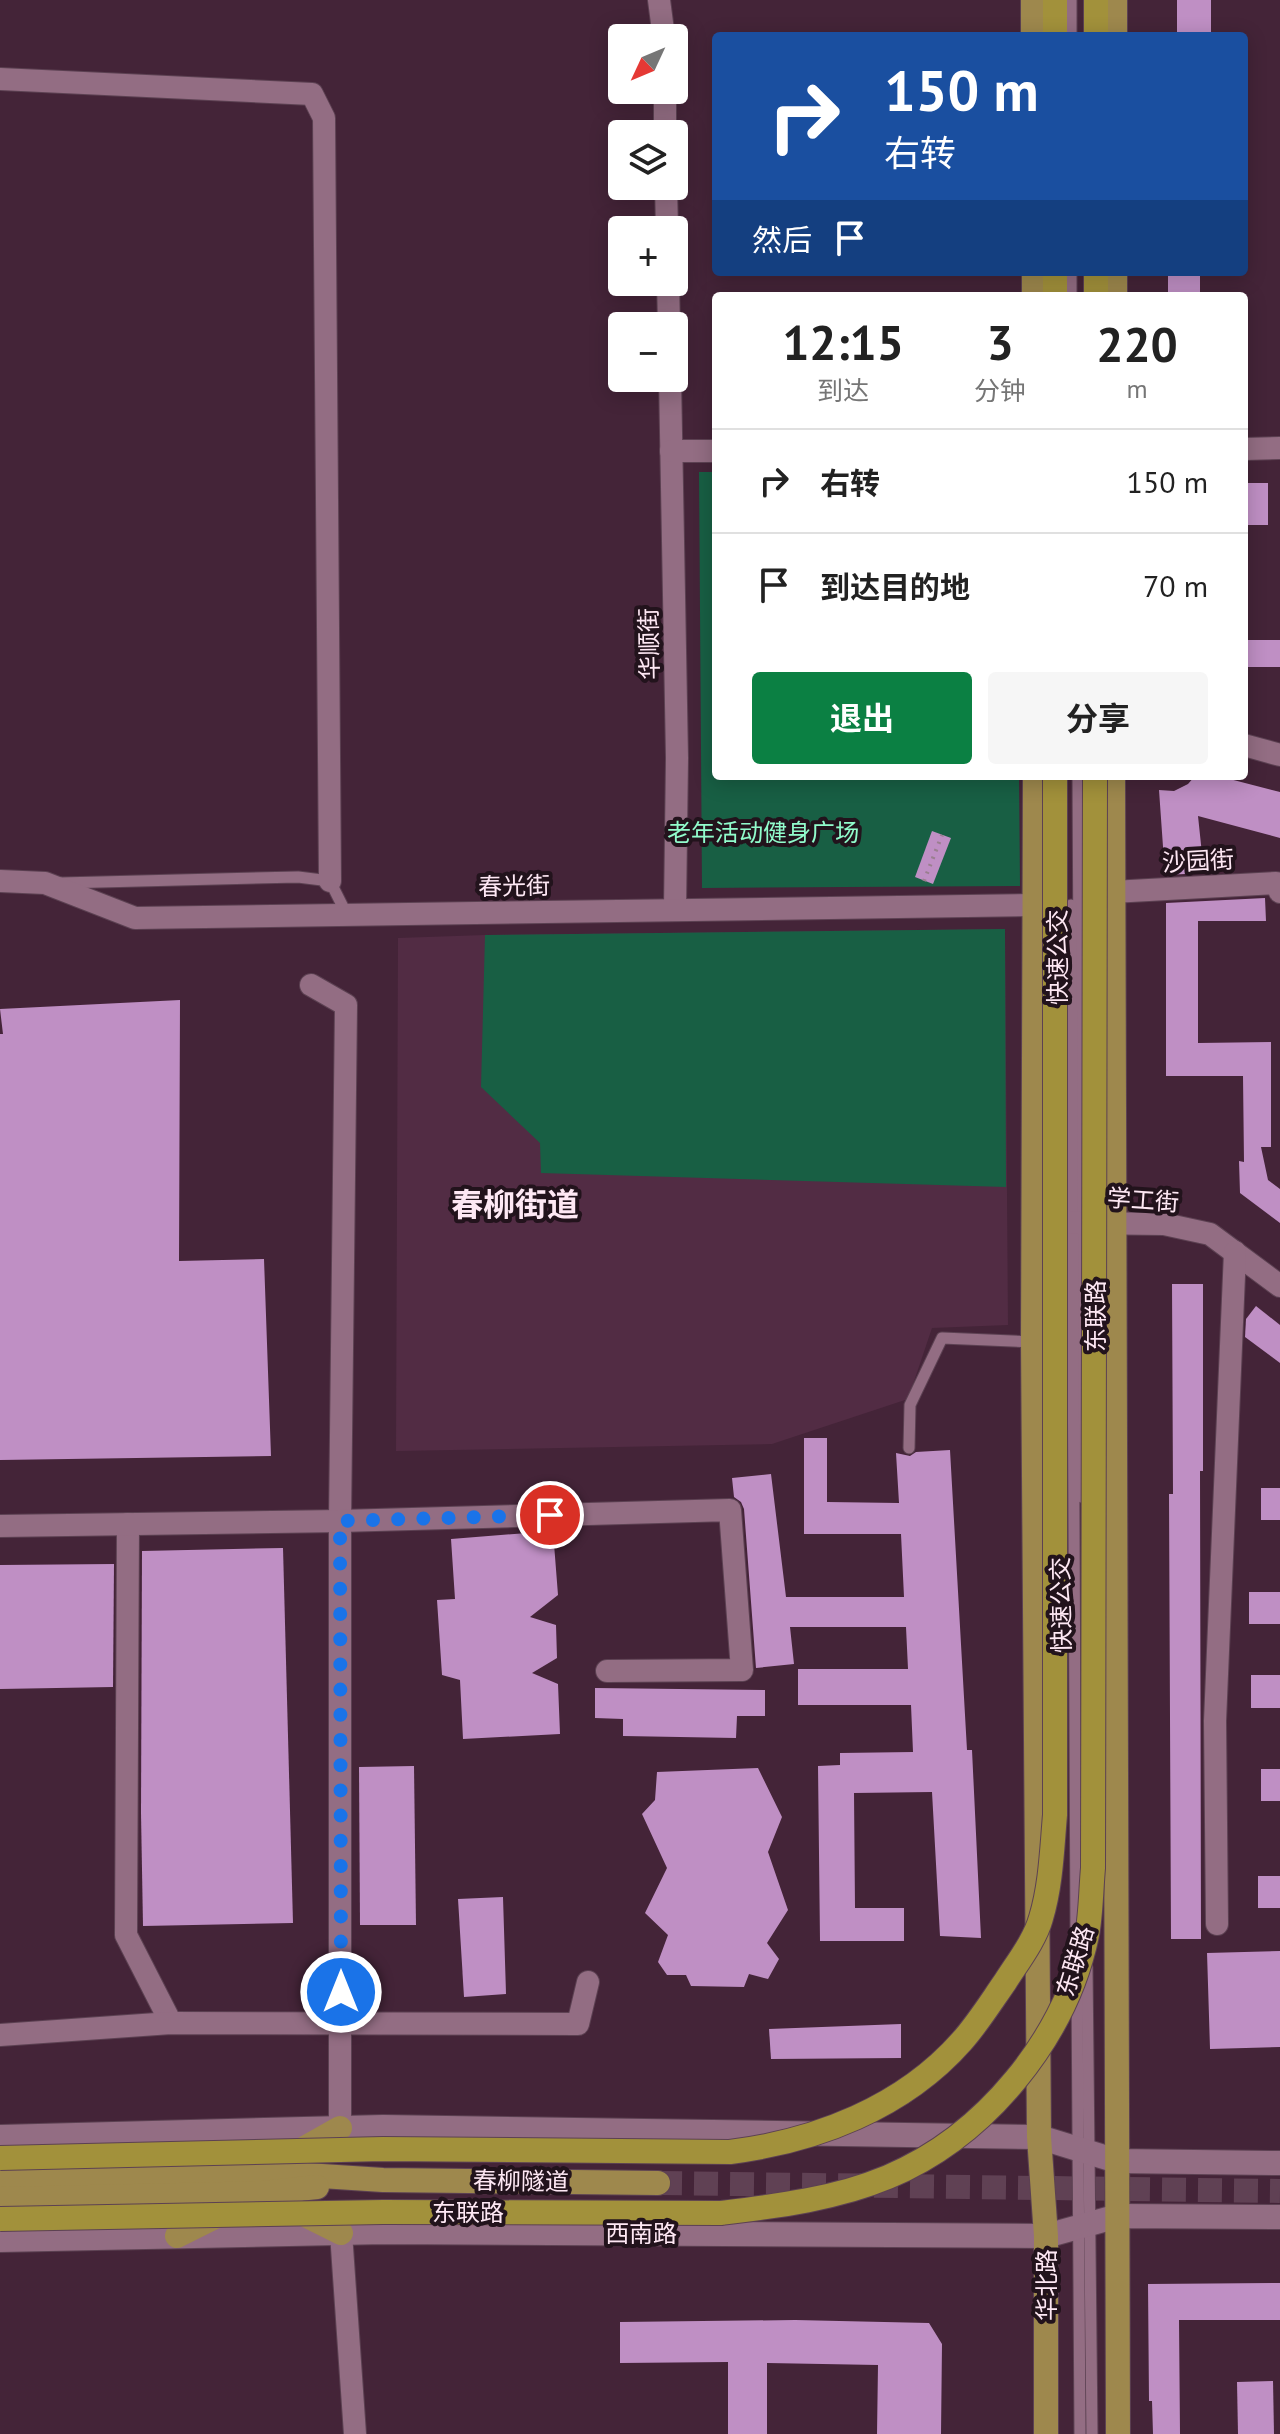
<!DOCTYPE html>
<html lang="zh">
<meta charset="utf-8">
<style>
body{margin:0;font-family:"PT Sans","Noto Sans SC",sans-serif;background:#f6f6f6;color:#222;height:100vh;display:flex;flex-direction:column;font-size:30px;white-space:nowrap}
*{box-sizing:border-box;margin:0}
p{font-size:26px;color:#767676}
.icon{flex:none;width:44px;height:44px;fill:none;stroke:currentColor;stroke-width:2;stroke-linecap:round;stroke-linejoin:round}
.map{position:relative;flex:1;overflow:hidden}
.side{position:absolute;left:712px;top:292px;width:536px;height:488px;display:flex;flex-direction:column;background:#fff;border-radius:8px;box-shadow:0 4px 20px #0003}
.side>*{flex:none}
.hud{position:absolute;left:712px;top:32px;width:536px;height:244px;border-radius:8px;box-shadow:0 4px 20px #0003;background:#1a4fa0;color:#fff;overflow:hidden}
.needle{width:52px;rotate:226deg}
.buttons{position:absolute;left:608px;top:24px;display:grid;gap:16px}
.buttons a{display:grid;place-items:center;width:80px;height:80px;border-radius:8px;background:#fff;box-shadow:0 4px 20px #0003;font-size:40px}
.pin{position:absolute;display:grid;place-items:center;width:68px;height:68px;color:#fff;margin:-34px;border:4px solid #fff;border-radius:50%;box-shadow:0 2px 8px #0007}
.me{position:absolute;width:88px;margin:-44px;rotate:0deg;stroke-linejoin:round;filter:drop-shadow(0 0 6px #0008)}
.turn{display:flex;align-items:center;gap:28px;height:168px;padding:0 40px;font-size:36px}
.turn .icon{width:104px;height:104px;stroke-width:2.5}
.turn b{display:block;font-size:56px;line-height:68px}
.then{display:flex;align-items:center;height:76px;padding:0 40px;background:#0003;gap:16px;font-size:30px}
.eta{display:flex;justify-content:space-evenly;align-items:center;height:136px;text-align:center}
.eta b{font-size:48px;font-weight:700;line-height:56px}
.action{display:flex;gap:16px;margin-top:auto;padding:16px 40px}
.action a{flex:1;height:92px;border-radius:8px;background:#0b8043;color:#fff;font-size:32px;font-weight:700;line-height:92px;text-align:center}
.action a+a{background:#f6f6f6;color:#222}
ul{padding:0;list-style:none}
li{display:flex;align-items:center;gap:24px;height:104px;padding:0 40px;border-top:2px solid #e0e0e0}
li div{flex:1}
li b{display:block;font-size:30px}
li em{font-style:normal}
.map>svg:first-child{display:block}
.built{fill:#522c44}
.green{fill:#185f44}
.building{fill:#bf8fc4}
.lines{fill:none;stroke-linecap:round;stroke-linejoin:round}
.primary-tunnel{stroke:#604154;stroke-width:24;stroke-dasharray:24 12;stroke-linecap:butt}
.service-casing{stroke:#5c4152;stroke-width:13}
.minor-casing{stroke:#5c4152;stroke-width:24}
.secondary-casing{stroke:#5c4152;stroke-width:26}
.primary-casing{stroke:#5c4152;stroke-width:26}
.trunk-casing{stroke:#5c4152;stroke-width:26}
.path{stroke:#9a7f8f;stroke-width:4;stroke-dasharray:2 6;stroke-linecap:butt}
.service{stroke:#936d83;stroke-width:11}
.minor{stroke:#936d83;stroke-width:22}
.secondary{stroke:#936d83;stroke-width:24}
.primary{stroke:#9e884d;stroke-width:24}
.trunk{stroke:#a2913b;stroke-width:24}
.trunk-bridge-casing{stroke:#5c4152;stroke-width:26;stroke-linecap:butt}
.trunk-bridge{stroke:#a2913b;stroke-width:24}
.route{stroke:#1a73e8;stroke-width:14;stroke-dasharray:0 25.2}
.labels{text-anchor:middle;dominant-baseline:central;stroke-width:8;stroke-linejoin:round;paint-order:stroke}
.street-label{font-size:24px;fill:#fee8f4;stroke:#22131c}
.park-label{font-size:24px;fill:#91fccc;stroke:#22131c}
.district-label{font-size:32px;font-weight:bold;fill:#fee8f4;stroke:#22131c}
</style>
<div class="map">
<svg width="1280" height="2434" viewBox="0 0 1280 2434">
<rect width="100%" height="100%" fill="#442438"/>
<polygon class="built" points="1005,929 1008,1325 932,1328 908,1399 772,1444 396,1451 398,938 485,935"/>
<g class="green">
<polygon points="699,472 716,472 716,776 1019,776 1020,886 702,888"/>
<polygon points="1005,929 1006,1187 541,1173 540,1143 481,1087 485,935"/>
</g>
<g class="building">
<rect x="1177" y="0" width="34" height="36"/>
<rect x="1168" y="272" width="32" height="24"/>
<rect x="1244" y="483" width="24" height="42"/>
<rect x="1244" y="640" width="36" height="27"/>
<polygon points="1195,776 1218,776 1280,792 1280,838 1198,816 1204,873 1165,875 1159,790 1174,791 1188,784"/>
<polygon points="932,831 951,838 933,884 915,877"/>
<polygon points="1265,898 1266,921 1198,921 1198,1043 1271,1042 1271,1147 1261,1147 1268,1180 1280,1189 1280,1223 1240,1193 1239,1161 1244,1162 1243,1076 1166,1076 1166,903"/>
<polygon points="180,1000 179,1261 264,1259 271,1456 0,1460 0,1034 3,1034 0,1009"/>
<polygon points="1172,1284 1203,1284 1203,1471 1200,1471 1201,1939 1171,1939 1169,1494 1173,1494"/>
<polygon points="1256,1306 1280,1325 1280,1363 1245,1337 1246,1319"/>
<polygon points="804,1438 827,1438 827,1502 899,1503 896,1453 910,1456 916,1452 950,1450 967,1750 972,1750 981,1938 940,1936 932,1792 854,1793 855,1908 904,1908 904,1941 820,1941 818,1766 840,1765 840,1753 913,1752 911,1705 798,1705 798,1669 908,1669 906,1627 790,1627 794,1664 756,1668 744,1509 741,1502 734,1497 732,1478 771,1474 786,1597 904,1597 901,1534 804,1534"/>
<rect x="1261" y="1488" width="19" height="32"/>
<polygon points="553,1531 558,1595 530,1617 556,1625 557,1658 532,1673 558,1684 560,1734 463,1739 460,1680 442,1675 437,1600 455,1599 451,1539"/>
<polygon points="283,1548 293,1923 143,1926 141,1813 142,1551"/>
<polygon points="114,1564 113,1687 0,1689 0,1565"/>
<rect x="1249" y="1592" width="31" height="32"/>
<rect x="1251" y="1675" width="29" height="33"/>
<polygon points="595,1688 765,1690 765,1716 737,1716 736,1738 623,1736 623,1719 595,1718"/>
<polygon points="414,1766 416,1925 360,1925 359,1767"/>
<polygon points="758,1768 782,1817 768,1852 788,1910 767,1943 779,1959 768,1979 749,1974 744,1987 691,1986 686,1975 667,1975 658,1962 668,1935 645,1913 667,1868 642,1814 655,1800 657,1772"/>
<rect x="1261" y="1769" width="19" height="32"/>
<rect x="1258" y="1876" width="22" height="32"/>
<polygon points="503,1897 506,1994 464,1997 458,1899"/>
<polygon points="1280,1951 1280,2047 1210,2049 1207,1953"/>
<polygon points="901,2024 901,2058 771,2059 769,2029"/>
<polygon points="1280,2283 1280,2320 1179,2320 1180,2434 1153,2434 1152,2401 1149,2401 1148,2284"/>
<polygon points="795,2320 929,2323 942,2344 941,2434 877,2434 878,2365 767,2363 767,2434 728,2434 728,2362 620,2363 620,2322"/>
<polygon points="1273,2381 1274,2434 1238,2434 1237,2382"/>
</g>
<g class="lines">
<polyline class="primary-tunnel" points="658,2183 1280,2191"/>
<g class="service-casing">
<g id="service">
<polyline points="1071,0 1071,36"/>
<polyline points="1071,272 1071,296"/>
<polyline points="1078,776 1082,1497"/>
<polyline points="61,883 298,877 330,881 347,915"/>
<polyline points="1071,905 1076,1939"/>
<polyline points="909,1448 910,1405 942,1338 1033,1342"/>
<polyline points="1087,1967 1092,2434"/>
<polyline points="1077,1989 1080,2434"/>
</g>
</g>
<g class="minor-casing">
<g id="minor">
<polyline points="659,0 664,38"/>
<polyline points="0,79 312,94 324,118 330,881"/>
<polyline points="665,90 665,134"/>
<polyline points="666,186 667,230"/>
<polyline points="668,282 669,326"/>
<polyline points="670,378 677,758 675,909"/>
<polyline points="1244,449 1280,448"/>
<polyline points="671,451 716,451"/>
<polyline points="1244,745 1280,755"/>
<polyline points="0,881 45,883 135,918 1035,905"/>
<polyline points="1112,892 1276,883 1280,892"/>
<polyline points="311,985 346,1005 340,1521 340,2128"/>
<polyline points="1040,1219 1079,1223 1164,1224 1210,1234 1280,1286"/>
<polyline points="128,1524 126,1935 171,2023"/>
<polyline points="0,1526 340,1521 730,1510 742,1670 607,1671"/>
<polyline points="1217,1924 1215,1721 1235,1252"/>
<polyline points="0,2035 171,2023 578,2024 588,1982"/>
<polyline points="341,2233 355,2434"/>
</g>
</g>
<g class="secondary-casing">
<g id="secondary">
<polyline points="0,2137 383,2127 1039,2137 1117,2161 1280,2163"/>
<polyline points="0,2240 384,2232 1046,2236 1118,2216 1280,2217"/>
</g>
</g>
<g class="primary-casing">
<g id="primary">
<polyline points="1033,0 1033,36"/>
<polyline points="1115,36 1115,0"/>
<polyline points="1034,272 1034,296"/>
<polyline points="1115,296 1115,272"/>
<polyline points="1035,776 1033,1342 1039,2137 1046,2236 1046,2434"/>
<polyline points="1113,776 1118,2434"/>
<polyline points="294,2154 340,2128"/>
<polyline points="0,2178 260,2172 383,2180 658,2183"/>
<polyline points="0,2199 262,2193 317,2187"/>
<polyline points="297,2211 341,2233"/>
<polyline points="177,2236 225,2212"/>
</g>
</g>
<g class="trunk-casing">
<g id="trunk">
<polyline points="1055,0 1055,36"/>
<polyline points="1096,36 1096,0"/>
<polyline points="1055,272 1055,296"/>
<polyline points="1096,296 1096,272"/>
</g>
</g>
<polyline class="path" points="924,881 942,835"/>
<use href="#service" class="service"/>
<use href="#minor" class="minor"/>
<use href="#secondary" class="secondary"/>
<use href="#primary" class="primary"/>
<use href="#trunk" class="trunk"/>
<g class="trunk-bridge-casing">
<g id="trunk-bridge">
<path d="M0,2158L383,2149L730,2152C816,2141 903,2108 962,2041C978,2023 991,2002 1005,1982C1017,1963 1035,1940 1041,1918C1051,1885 1052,1849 1055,1815V776"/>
<path d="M0,2219L383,2212L721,2213C777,2206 835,2199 888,2177C985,2136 1065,2039 1087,1935C1091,1914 1091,1890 1093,1868L1095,776"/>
</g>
</g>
<use href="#trunk-bridge" class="trunk-bridge"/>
</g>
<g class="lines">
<polyline class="route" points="341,1992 340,1521 550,1515"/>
</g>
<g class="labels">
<g class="street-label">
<text transform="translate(649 644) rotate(-91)">华顺街</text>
<text transform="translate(1198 861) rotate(-3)">沙园街</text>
<text transform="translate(514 886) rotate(-1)">春光街</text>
<text transform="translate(1057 957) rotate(-90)">快速公交</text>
<text transform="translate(1143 1200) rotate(4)">学工街</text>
<text transform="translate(1095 1316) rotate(-90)">东联路</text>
<text transform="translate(1061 1605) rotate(-91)">快速公交</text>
<text transform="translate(1075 1961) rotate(-73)">东联路</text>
<text transform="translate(521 2181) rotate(1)">春柳隧道</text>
<text x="468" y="2212">东联路</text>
<text x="641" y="2233">西南路</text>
<text transform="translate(1046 2285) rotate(-90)">华北路</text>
</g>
<g class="park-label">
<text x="763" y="832">老年活动健身广场</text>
</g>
<g class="district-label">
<text x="515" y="1204">春柳街道</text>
</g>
</g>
</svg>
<div class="buttons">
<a><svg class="needle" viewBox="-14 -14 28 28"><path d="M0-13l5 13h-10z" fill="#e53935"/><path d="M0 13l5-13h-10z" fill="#767676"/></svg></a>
<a><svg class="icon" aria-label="layers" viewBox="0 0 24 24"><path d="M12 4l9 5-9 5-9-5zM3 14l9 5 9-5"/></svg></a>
<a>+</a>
<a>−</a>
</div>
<div class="pin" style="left:550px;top:1515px;background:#d93025"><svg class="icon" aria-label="arrive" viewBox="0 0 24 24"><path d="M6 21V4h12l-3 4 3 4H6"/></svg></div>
<svg class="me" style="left:341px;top:1992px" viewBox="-20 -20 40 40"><circle r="17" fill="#1a73e8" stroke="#fff" stroke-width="3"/><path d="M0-11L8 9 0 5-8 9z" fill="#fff"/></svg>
<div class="hud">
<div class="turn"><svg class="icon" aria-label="right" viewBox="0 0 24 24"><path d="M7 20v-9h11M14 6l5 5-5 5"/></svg><div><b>150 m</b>右转</div></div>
<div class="then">然后<svg class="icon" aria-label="arrive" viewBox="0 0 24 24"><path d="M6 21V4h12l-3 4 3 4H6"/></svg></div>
</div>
<section class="side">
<div class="eta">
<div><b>12:15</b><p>到达</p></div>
<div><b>3</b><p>分钟</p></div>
<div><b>220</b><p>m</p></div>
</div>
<ul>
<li><svg class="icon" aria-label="right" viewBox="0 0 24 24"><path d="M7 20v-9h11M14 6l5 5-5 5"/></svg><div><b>右转</b></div><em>150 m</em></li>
<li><svg class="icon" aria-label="arrive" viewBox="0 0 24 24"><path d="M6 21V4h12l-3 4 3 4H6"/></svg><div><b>到达目的地</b></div><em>70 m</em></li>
</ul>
<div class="action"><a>退出</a><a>分享</a></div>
</section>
</div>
